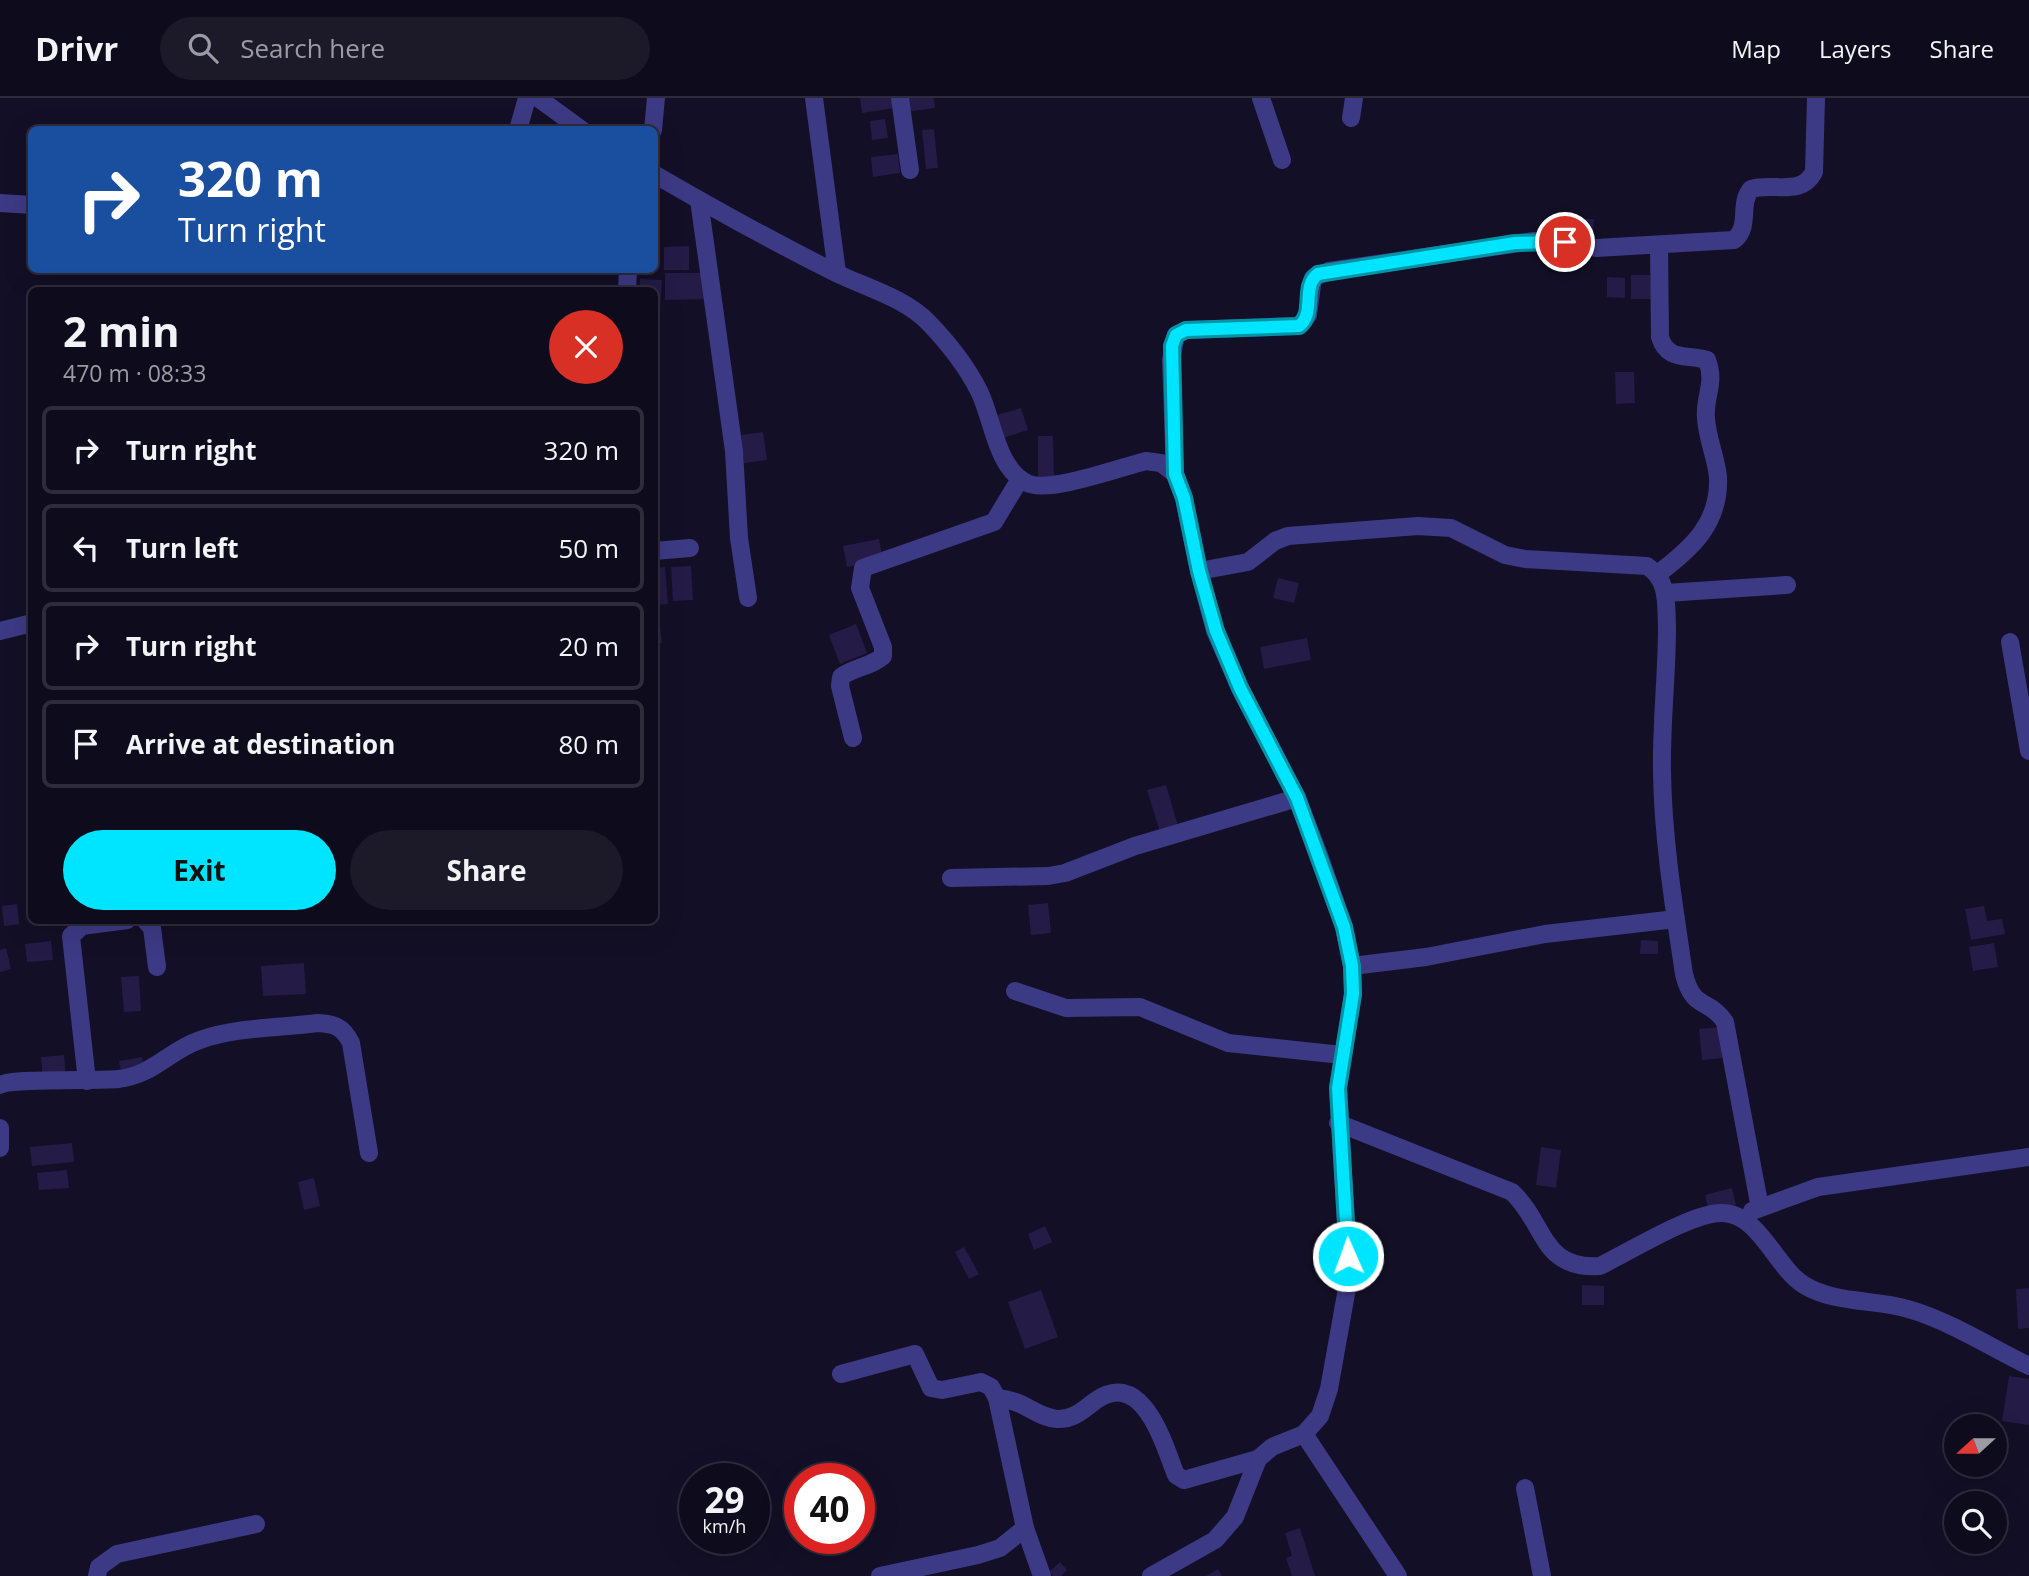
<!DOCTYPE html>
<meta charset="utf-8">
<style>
body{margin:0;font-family:"Open Sans",sans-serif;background:#1c1929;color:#f1f3f6;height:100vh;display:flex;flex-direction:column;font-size:26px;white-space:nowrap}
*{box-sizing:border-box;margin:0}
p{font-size:23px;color:#9b9ba3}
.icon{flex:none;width:38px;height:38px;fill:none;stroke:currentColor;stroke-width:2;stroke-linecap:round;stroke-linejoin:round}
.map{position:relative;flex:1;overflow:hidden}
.drawer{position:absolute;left:28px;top:189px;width:630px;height:637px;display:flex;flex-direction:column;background:#0e0b1c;border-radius:10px;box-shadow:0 7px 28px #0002,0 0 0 2px #2e2b3b}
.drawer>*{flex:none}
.guide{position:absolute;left:28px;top:28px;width:630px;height:147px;border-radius:10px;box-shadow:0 7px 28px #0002,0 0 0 2px #2e2b3b;background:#1a4fa0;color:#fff;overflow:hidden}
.needle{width:46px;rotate:249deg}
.buttons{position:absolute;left:1944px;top:1316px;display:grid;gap:14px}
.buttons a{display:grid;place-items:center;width:63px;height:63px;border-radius:50%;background:#0e0b1c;box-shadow:0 7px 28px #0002,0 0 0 2px #2e2b3b;font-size:35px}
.speed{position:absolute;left:679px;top:1365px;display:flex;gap:14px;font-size:35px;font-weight:700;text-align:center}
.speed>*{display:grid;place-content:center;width:91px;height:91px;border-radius:50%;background:#0e0b1c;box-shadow:0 7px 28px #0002,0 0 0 2px #2e2b3b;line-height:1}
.speed small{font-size:18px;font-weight:400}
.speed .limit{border:10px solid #d22;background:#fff;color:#111}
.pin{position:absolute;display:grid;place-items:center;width:60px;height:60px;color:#fff;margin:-30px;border:4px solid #fff;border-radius:50%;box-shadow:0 2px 7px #0007}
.me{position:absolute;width:77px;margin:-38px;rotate:358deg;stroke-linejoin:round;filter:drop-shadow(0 0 5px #0008)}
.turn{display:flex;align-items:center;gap:24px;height:147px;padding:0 35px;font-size:32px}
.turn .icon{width:91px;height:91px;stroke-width:2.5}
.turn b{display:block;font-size:49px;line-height:60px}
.round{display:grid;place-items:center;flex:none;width:74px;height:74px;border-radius:37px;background:#1c1929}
.headline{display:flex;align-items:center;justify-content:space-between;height:119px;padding:0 35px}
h1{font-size:42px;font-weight:700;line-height:52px}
.action{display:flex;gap:14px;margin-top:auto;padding:14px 35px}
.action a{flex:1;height:80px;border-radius:42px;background:#00e5ff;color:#111;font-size:28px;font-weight:700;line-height:80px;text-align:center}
.action a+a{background:#1c1929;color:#f1f3f6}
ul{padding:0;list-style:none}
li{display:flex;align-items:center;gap:21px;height:88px;margin:0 14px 10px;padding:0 21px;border:4px solid #2e2b3b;border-radius:10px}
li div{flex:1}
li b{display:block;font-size:26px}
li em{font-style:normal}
header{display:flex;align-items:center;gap:42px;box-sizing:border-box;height:98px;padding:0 35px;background:#0e0b1c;border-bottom:2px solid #2e2b3b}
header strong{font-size:33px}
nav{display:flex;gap:38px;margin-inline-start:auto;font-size:24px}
.search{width:490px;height:63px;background:#1c1929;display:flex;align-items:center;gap:18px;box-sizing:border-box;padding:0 24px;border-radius:38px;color:#9b9ba3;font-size:26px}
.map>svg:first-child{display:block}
.building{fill:#241b47}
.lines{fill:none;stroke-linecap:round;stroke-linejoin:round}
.minor{stroke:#3d3a85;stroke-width:18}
.route-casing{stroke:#0095a6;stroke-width:18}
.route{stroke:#00e5ff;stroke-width:12}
</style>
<header>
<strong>Drivr</strong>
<div class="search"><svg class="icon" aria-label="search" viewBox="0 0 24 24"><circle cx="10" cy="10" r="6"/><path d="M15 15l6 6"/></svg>Search here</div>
<nav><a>Map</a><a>Layers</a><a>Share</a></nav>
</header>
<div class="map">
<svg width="2029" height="1478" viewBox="0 0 2029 1478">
<rect width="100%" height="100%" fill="#130f26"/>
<g class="building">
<polygon points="860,0 893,0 895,10 862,15"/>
<polygon points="904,0 934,0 935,10 906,14"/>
<polygon points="885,21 888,40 872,42 870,23"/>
<polygon points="934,31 938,70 926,71 922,32"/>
<polygon points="898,56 900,75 873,79 871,59"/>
<polygon points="1546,120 1594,121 1593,140 1545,139"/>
<polygon points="689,148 689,172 664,172 664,149"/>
<polygon points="665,175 706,175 707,201 665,202"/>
<polygon points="1631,177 1650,177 1651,201 1631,201"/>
<polygon points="1607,179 1625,180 1625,200 1607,199"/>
<polygon points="640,181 662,182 660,209 654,209 654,192 639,192"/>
<polygon points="1615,274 1634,274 1635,305 1616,306"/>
<polygon points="1021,310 1028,332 1003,340 997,317"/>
<polygon points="763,334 767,362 744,365 741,337"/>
<polygon points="1038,338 1053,338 1054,379 1038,379"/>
<polygon points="879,441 883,462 847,469 843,448"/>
<polygon points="691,468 693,502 673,503 671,469"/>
<polygon points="665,469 668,506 654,507 654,470"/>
<polygon points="1278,480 1299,485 1294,505 1273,500"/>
<polygon points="659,520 662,545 654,546 654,521"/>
<polygon points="856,526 867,555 840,566 829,537"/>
<polygon points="1307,540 1311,562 1264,571 1260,549"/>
<polygon points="1166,687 1178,728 1160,734 1147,692"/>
<polygon points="1048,805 1051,835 1031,837 1028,807"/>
<polygon points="17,806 19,826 4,828 2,808"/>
<polygon points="1984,808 1987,823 2002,821 2005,836 1971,842 1965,811"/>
<polygon points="1641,842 1658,843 1658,856 1640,856"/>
<polygon points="51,843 53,862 27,864 25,846"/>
<polygon points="1994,845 1998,869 1973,873 1969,849"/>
<polygon points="6,850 11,871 0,874 0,852"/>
<polygon points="304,865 306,896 263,898 261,868"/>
<polygon points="139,878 141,913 124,914 121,879"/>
<polygon points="1720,929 1723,960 1702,962 1699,931"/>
<polygon points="64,957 66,981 43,983 41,959"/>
<polygon points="142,959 145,974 122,978 119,963"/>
<polygon points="72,1045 74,1064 32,1068 30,1049"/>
<polygon points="1541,1049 1561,1052 1556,1090 1536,1087"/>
<polygon points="67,1072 69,1090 39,1092 37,1075"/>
<polygon points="314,1080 320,1108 304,1112 298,1084"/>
<polygon points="1732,1090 1736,1107 1709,1114 1705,1097"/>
<polygon points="1045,1128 1052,1144 1034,1152 1028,1136"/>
<polygon points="964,1149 979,1176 969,1181 955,1154"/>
<polygon points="1582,1187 1604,1188 1604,1207 1582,1207"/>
<polygon points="2029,1190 2029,1230 2018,1231 2016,1191"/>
<polygon points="1041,1192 1058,1239 1025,1251 1008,1204"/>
<polygon points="2009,1278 2029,1281 2029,1327 2002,1323"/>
<polygon points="1300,1430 1315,1478 1292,1478 1286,1460 1292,1458 1285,1435"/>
<polygon points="1060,1464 1067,1472 1061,1478 1053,1478 1049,1474"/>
<polygon points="1218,1471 1222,1478 1206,1478"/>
</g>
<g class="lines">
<g class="minor">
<polyline points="538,0 582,32"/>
<polyline points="814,0 837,175"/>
<polyline points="900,0 910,72"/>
<polyline points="1261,0 1282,62"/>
<polyline points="1351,20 1354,0"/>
<polyline points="518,32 527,0"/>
<polyline points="653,32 656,0"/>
<path d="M654,76C714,111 774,144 836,175C867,190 905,200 929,225C949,246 966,267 979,293C993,321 996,370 1027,385C1049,396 1121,369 1146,363L1161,365L1175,376L1184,400L1199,473L1215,533L1240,590L1297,700L1319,757L1344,829L1352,868L1353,896L1338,990L1349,1179L1329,1291L1320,1318L1304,1336L1272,1349L1258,1361L1235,1419L1215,1442L1151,1478"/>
<polyline points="699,102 734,353 739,440 748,500"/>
<polyline points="0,105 32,107"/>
<path d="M1659,147L1660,239C1667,263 1686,256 1707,262C1716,286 1704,298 1706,320C1707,340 1716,359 1718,379C1720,425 1692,450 1659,475"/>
<polyline points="627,192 628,172"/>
<path d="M1175,376L1171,262L1176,237L1186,232L1299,228L1308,217L1313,180L1329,173L1534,143L1551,142L1596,150L1734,142C1751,129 1738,107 1751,91C1774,84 1801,99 1814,74L1816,0"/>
<polyline points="654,453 690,450"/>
<path d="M1199,473L1248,464L1275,443L1288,438L1418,428L1451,430L1505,457L1525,461L1647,468C1669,482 1666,506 1667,530C1667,578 1661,626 1662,674C1663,742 1674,809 1684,876C1693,913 1709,900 1725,924L1760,1110"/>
<polyline points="1666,495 1787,487"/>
<polyline points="0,533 32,525"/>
<polyline points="2010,544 2029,653"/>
<path d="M853,640L840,588L841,579C854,569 871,569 883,558V549L860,490L863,470L994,424L1020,381"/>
<polyline points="951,780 1048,778 1065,775 1135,748 1297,700"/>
<polyline points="145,822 152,830 157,869"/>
<polyline points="1352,868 1426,859 1545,836 1676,821"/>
<polyline points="1015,893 1066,910 1140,909 1228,945 1342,957"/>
<polyline points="87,983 71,838 82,828 127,822"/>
<path d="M0,987C11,980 96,983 118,981C154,977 168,953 200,942C236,929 280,930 318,925C335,926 343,929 351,945L369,1055"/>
<path d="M1338,1025L1512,1094C1546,1126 1541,1172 1600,1168C1629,1154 1693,1114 1722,1115C1759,1115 1776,1170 1804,1187C1835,1206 1875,1201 1908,1211C1950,1223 1990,1249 2029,1268"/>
<polyline points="0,1030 0,1050"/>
<polyline points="1752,1113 1818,1089 2029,1059"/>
<polyline points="841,1276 915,1256 931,1290 942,1292 981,1284 991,1289 997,1300 1025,1430 1042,1478"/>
<path d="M997,1300C1025,1302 1035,1319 1057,1321C1073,1322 1083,1312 1095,1303C1143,1269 1164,1347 1176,1377L1184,1382L1258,1361"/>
<polyline points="1304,1336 1398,1478"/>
<polyline points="1525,1390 1542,1478"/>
<polyline points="97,1478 99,1469 117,1456 256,1426"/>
<polyline points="880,1478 978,1457 1000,1450 1025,1430"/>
</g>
</g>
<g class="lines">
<g class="route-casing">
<path id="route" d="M1348,1158L1338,990L1353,896L1352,868L1344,829L1297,700L1240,590L1216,533L1199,473L1184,400L1175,376L1172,248L1176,237L1186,232L1299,228C1316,215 1301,188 1318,176L1515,145L1565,144"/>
</g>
<use href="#route" class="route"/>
</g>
</svg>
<div class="buttons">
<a><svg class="needle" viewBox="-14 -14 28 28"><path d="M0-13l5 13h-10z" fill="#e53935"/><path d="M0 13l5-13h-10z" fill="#9b9ba3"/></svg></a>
<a><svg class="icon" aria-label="search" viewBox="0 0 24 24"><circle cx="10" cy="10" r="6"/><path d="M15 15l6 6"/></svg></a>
</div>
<div class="speed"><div>29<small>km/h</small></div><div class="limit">40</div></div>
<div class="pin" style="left:1565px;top:144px;background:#d93025"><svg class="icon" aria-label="arrive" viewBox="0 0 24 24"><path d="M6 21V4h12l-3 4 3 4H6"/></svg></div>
<svg class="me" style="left:1348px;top:1158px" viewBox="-20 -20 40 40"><circle r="17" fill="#00e5ff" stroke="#fff" stroke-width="3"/><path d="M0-11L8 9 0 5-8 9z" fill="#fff"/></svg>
<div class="guide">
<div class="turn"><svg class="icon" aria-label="right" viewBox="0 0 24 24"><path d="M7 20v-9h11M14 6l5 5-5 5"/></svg><div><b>320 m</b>Turn right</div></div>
</div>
<section class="drawer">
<div class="headline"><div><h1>2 min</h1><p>470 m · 08:33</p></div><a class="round" style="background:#d93025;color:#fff"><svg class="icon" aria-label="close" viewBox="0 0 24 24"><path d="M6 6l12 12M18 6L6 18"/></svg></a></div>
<ul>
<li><svg class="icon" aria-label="right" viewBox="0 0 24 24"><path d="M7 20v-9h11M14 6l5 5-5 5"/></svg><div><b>Turn right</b></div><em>320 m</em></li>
<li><svg class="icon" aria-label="left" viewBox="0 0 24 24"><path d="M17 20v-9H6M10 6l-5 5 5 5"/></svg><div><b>Turn left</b></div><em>50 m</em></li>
<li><svg class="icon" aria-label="right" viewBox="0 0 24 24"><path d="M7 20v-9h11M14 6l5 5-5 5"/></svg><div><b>Turn right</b></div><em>20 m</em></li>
<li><svg class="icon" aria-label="arrive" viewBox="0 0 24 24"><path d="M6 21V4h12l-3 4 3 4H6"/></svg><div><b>Arrive at destination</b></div><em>80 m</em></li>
</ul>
<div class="action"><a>Exit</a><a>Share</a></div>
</section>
</div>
